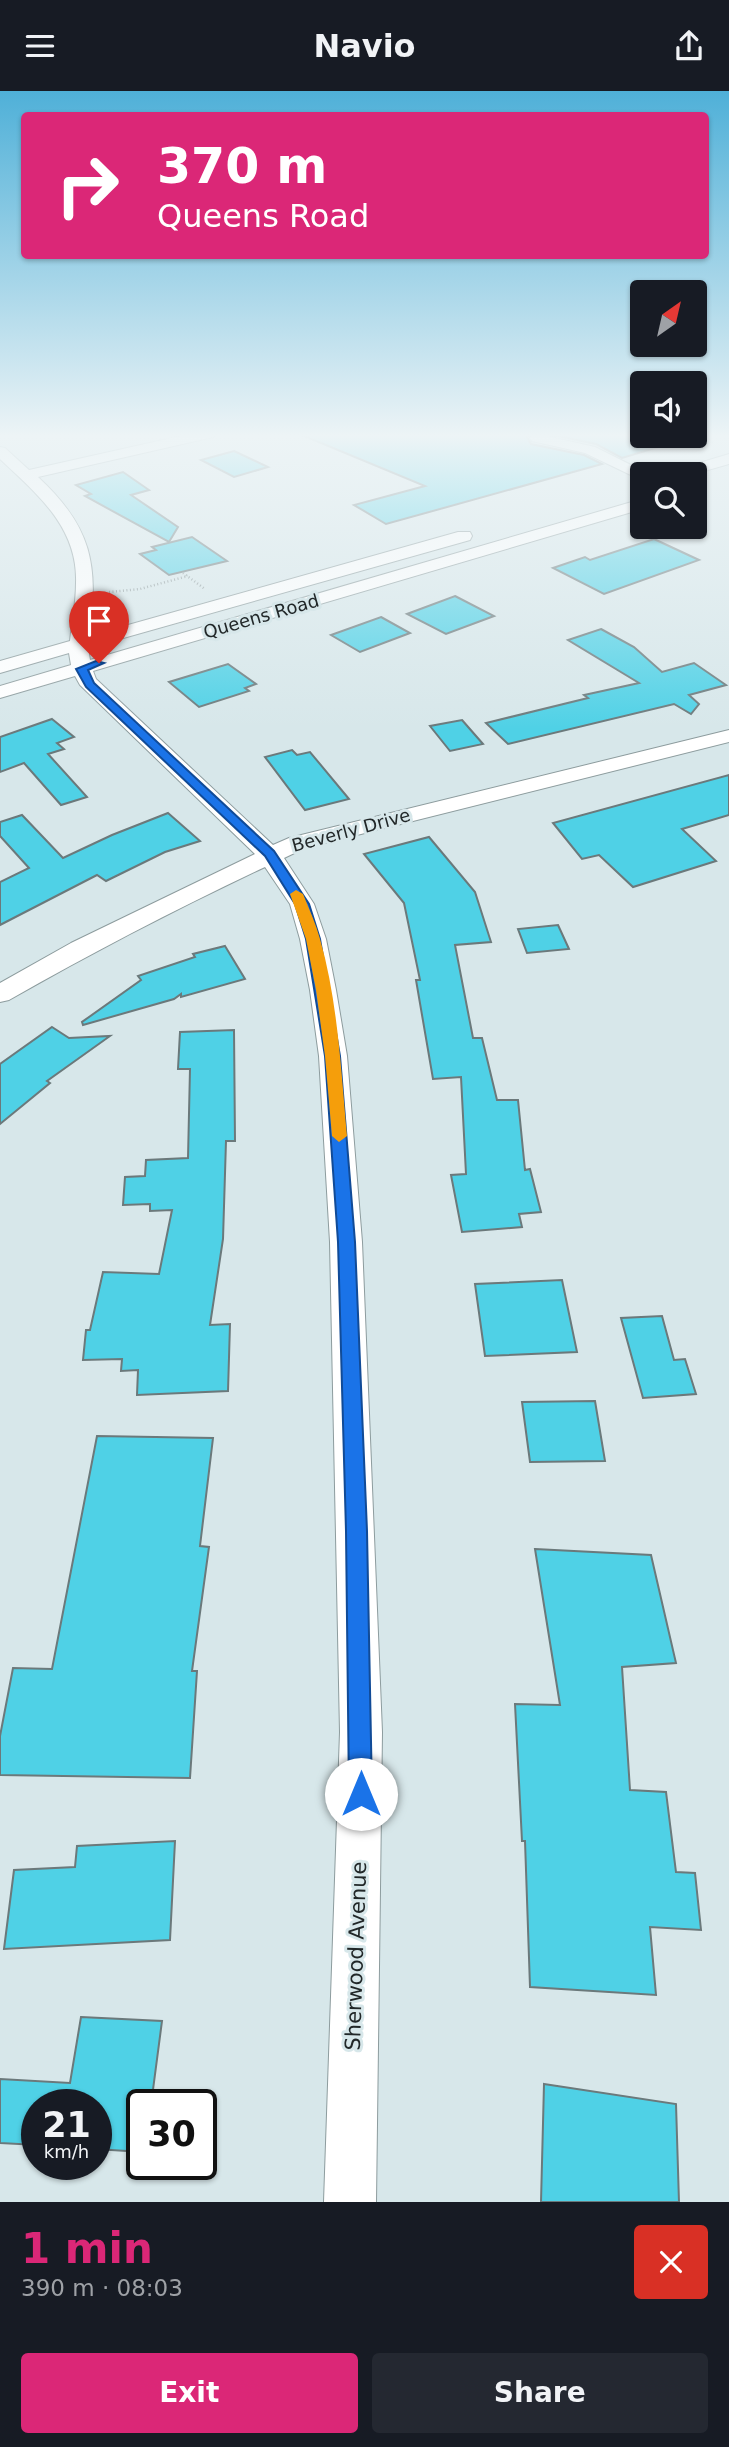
<!DOCTYPE html>
<meta charset="utf-8">
<style>
body{margin:0;font-family:"DejaVu Sans",sans-serif;background:#242831;color:#f1f3f6;height:100vh;display:flex;flex-direction:column;font-size:26px;white-space:nowrap}
*{box-sizing:border-box;margin:0}
p{font-size:23px;color:#9ea1a6}
.icon{flex:none;width:38px;height:38px;fill:none;stroke:currentColor;stroke-width:2;stroke-linecap:round;stroke-linejoin:round}
.map{position:relative;height:2111px;overflow:hidden}
.panel{display:flex;flex-direction:column;background:#171b24;flex:1}
.panel>*{flex:none}
.top-card{position:absolute;left:21px;top:21px;width:688px;height:147px;border-radius:7px;box-shadow:0 2px 5px #0004;background:#db2777;color:#fff;overflow:hidden}
.needle{width:46px;rotate:34deg}
.buttons{position:absolute;left:630px;top:189px;display:grid;gap:14px}
.buttons a{display:grid;place-items:center;width:77px;height:77px;border-radius:7px;background:#171b24;box-shadow:0 2px 5px #0004;font-size:35px}
.speed{position:absolute;left:21px;top:1998px;display:flex;gap:14px;font-size:35px;font-weight:700;text-align:center}
.speed>*{display:grid;place-content:center;width:91px;height:91px;border-radius:50%;background:#171b24;box-shadow:0 2px 5px #0004;line-height:1}
.speed small{font-size:18px;font-weight:400}
.speed .limit{border:4px solid #111;border-radius:10px;background:#fff;color:#111}
.pin{position:absolute;display:grid;place-items:center;width:60px;height:60px;color:#fff;margin:-72px -30px;border-radius:50% 50% 50% 0;rotate:-45deg;box-shadow:0 0 7px #0007}
.pin .icon{rotate:45deg}
.me{position:absolute;width:77px;margin:-38px;rotate:0deg;stroke-linejoin:round;filter:drop-shadow(0 0 5px #0008)}
.turn{display:flex;align-items:center;gap:24px;height:147px;padding:0 21px;font-size:32px}
.turn .icon{width:91px;height:91px;stroke-width:2.5}
.turn b{display:block;font-size:49px;line-height:60px}
.round{display:grid;place-items:center;flex:none;width:74px;height:74px;border-radius:7px;background:#242831}
.summary{display:flex;align-items:center;justify-content:space-between;height:119px;padding:0 21px}
h1{font-size:42px;font-weight:600;line-height:52px;color:#db2777}
.action{display:flex;gap:14px;margin-top:auto;padding:14px 21px}
.action a{flex:1;height:80px;border-radius:7px;background:#db2777;color:#fff;font-size:28px;font-weight:600;line-height:80px;text-align:center}
.action a+a{background:#242831;color:#f1f3f6}
header{display:flex;justify-content:space-between;align-items:center;height:91px;padding:0 21px;background:#171b24;font-size:32px;font-weight:600}
.map>svg:first-child{display:block}
.building{fill:#4fd1e6;stroke:#6b797b;stroke-width:2}
.lines{fill:none;stroke-linecap:round;stroke-linejoin:round}
.minor-casing{stroke:#8d9c9e;stroke-width:2}
.path{stroke:#8e9a9c;stroke-width:2.5;stroke-dasharray:1 2.5;stroke-linecap:butt}
.minor{fill:#fff;fill-rule:evenodd}
.route{fill:#1a73e8;stroke:#114b97;stroke-width:2}
.slow{fill:#f59e0b}
.labels{text-anchor:middle;dominant-baseline:central;stroke-width:6;stroke-linejoin:round;paint-order:stroke}
.far-street-label{font-size:18px;fill:#212728;stroke:#d7e7ea}
.street-label{font-size:21px;fill:#212728;stroke:#d7e7ea}
</style>
<header><svg class="icon" aria-label="menu" viewBox="0 0 24 24"><path d="M4 6h16M4 12h16M4 18h16"/></svg>Navio<svg class="icon" aria-label="share" viewBox="0 0 24 24"><path d="M12 15V3M7 8l5-5 5 5M5 13v7h14v-7"/></svg></header>
<div class="map">
<svg width="729" height="2111" viewBox="0 0 729 2111">
<rect width="100%" height="100%" fill="#d7e7ea"/>
<g class="building">
<polygon points="297,342 533,342 527,346 531,353 584,364 602,373 386,433 354,414 425,395"/>
<polygon points="544,342 674,345 675,351 622,367 596,353"/>
<polygon points="234,360 268,376 234,386 201,369"/>
<polygon points="123,381 149,399 131,404 178,436 169,451 85,405 91,403 76,394"/>
<polygon points="192,446 227,470 169,484 140,463 156,459 152,456"/>
<polygon points="654,448 699,469 604,503 553,477 585,466 590,469"/>
<polygon points="455,505 494,525 446,543 407,523"/>
<polygon points="381,526 410,542 360,561 331,544"/>
<polygon points="601,538 634,556 662,581 694,572 726,594 689,604 699,613 691,623 674,613 508,653 486,632 588,607 584,604 639,592 568,549"/>
<polygon points="228,573 256,593 245,597 249,600 199,616 169,591"/>
<polygon points="52,628 74,646 57,652 64,658 48,663 87,706 61,714 24,672 0,681 0,646"/>
<polygon points="462,629 483,653 450,660 430,635"/>
<polygon points="292,659 297,664 310,661 349,708 305,719 265,666"/>
<polygon points="729,684 729,724 682,738 716,770 633,796 599,764 582,768 553,732"/>
<polygon points="168,722 200,750 165,761 106,790 97,784 0,834 0,791 29,777 0,745 0,731 22,724 63,767 112,744"/>
<polygon points="429,746 475,801 491,851 455,854 473,947 482,947 497,1009 518,1009 525,1079 530,1078 541,1121 519,1123 522,1136 462,1141 451,1084 466,1083 461,986 433,988 416,889 420,889 404,812 364,763"/>
<polygon points="558,834 569,858 527,862 518,838"/>
<polygon points="225,855 245,888 181,906 181,903 174,908 83,934 82,931 141,889 138,885 195,866 193,863"/>
<polygon points="52,936 69,947 110,945 47,990 50,992 0,1033 0,973"/>
<polygon points="234,939 235,1050 226,1050 223,1148 210,1234 230,1233 228,1300 137,1304 138,1279 121,1280 122,1268 83,1269 86,1239 90,1239 103,1181 159,1183 172,1119 150,1120 150,1113 123,1114 125,1086 145,1085 146,1069 188,1067 190,978 178,978 180,941"/>
<polygon points="562,1189 577,1261 485,1265 475,1193"/>
<polygon points="662,1225 674,1269 685,1268 696,1303 643,1307 621,1227"/>
<polygon points="595,1310 605,1370 530,1371 522,1311"/>
<polygon points="97,1345 213,1347 200,1455 209,1456 192,1580 197,1580 190,1687 0,1684 0,1645 13,1577 52,1578"/>
<polygon points="535,1458 651,1464 676,1572 622,1576 630,1699 666,1701 676,1781 695,1782 701,1839 650,1836 656,1904 530,1896 525,1750 522,1750 515,1613 560,1614"/>
<polygon points="175,1750 170,1849 4,1858 14,1779 75,1776 77,1755"/>
<polygon points="81,1926 162,1930 151,2014 142,2014 142,2061 96,2058 96,2014 37,2014 37,2054 0,2052 0,1988 70,1992"/>
<polygon points="544,1993 676,2013 679,2111 541,2111"/>
</g>
<g class="lines">
<g class="minor-casing">
<g id="minor">
<path d="M194,342H220L213,346L38,386C92,436 99,474 89,545L458,441H470L472,445L470,449L88,557L90,569L642,408V418L93,580L96,588L273,754L289,747L729,639V651L305,757L284,767L314,813L326,848L336,899L347,965L362,1151L382,1641L376,2111H324L340,1641L330,1151L319,965L310,899L300,848L290,813L265,776C178,817 93,861 9,909L0,911V892L71,852L255,763L80,594L75,585L0,607V595L71,574L69,562L0,582V570L70,550C72,531 76,512 76,492C78,436 37,403 0,368V356L5,357L29,379Z"/>
<polygon points="537,343 595,356 649,383 642,383 642,389 637,387 585,362 532,350 530,347"/>
<polygon points="729,363 729,373 694,383 670,383 673,380"/>
</g>
</g>
<g class="path">
<polyline points="699,346 714,352"/>
<polyline points="183,482 205,498"/>
<polyline points="109,501 140,498 188,485"/>
</g>
<use href="#minor" class="minor"/>
</g>
<linearGradient id="sky" x2="0" y2="1"><stop stop-color="#4fb0d8"/><stop offset="0.54" stop-color="#edf4f6"/><stop offset="1" stop-color="#edf4f6" stop-opacity="0"/></linearGradient>
<rect width="729" height="638" fill="url(#sky)"/>
<polygon class="route" points="96,570 104,572 88,579 94,592 274,760 309,813 320,848 340,965 355,1151 367,1440 372,1703 369,1712 361,1715 352,1712 349,1703 346,1440 338,1151 325,965 306,848 295,813 265,765 86,596 76,578"/>
<path class="slow" d="M296,799L303,803C309,818 316,833 320,848C338,911 341,980 347,1045L339,1051L332,1045L325,965L316,899L306,848L290,803Z"/>
<g class="labels">
<g class="far-street-label">
<text transform="translate(261 525) rotate(-16)">Queens Road</text>
<text transform="translate(351 739) rotate(-15)">Beverly Drive</text>
</g>
<g class="street-label">
<text transform="translate(356 1865) rotate(-88)">Sherwood Avenue</text>
</g>
</g>
</svg>
<div class="buttons">
<a><svg class="needle" viewBox="-14 -14 28 28"><path d="M0-13l5 13h-10z" fill="#e53935"/><path d="M0 13l5-13h-10z" fill="#9ea1a6"/></svg></a>
<a><svg class="icon" aria-label="sound" viewBox="0 0 24 24"><path d="M4 9h4l5-4v14l-5-4H4zM17 9q2 3 0 6"/></svg></a>
<a><svg class="icon" aria-label="search" viewBox="0 0 24 24"><circle cx="10" cy="10" r="6"/><path d="M15 15l6 6"/></svg></a>
</div>
<div class="speed"><div>21<small>km/h</small></div><div class="limit">30</div></div>
<div class="pin" style="left:99px;top:572px;background:#d93025"><svg class="icon" aria-label="arrive" viewBox="0 0 24 24"><path d="M6 21V4h12l-3 4 3 4H6"/></svg></div>
<svg class="me" style="left:361px;top:1703px" viewBox="-20 -20 40 40"><circle r="19" fill="#fff"/><path d="M0-13L10 11 0 6-10 11z" fill="#1a73e8"/></svg>
<div class="top-card">
<div class="turn"><svg class="icon" aria-label="right" viewBox="0 0 24 24"><path d="M7 20v-9h11M14 6l5 5-5 5"/></svg><div><b>370 m</b>Queens Road</div></div>
</div>
</div>
<section class="panel">
<div class="summary"><div><h1>1 min</h1><p>390 m · 08:03</p></div><a class="round" style="background:#d93025;color:#fff"><svg class="icon" aria-label="close" viewBox="0 0 24 24"><path d="M6 6l12 12M18 6L6 18"/></svg></a></div>
<div class="action"><a>Exit</a><a>Share</a></div>
</section>
